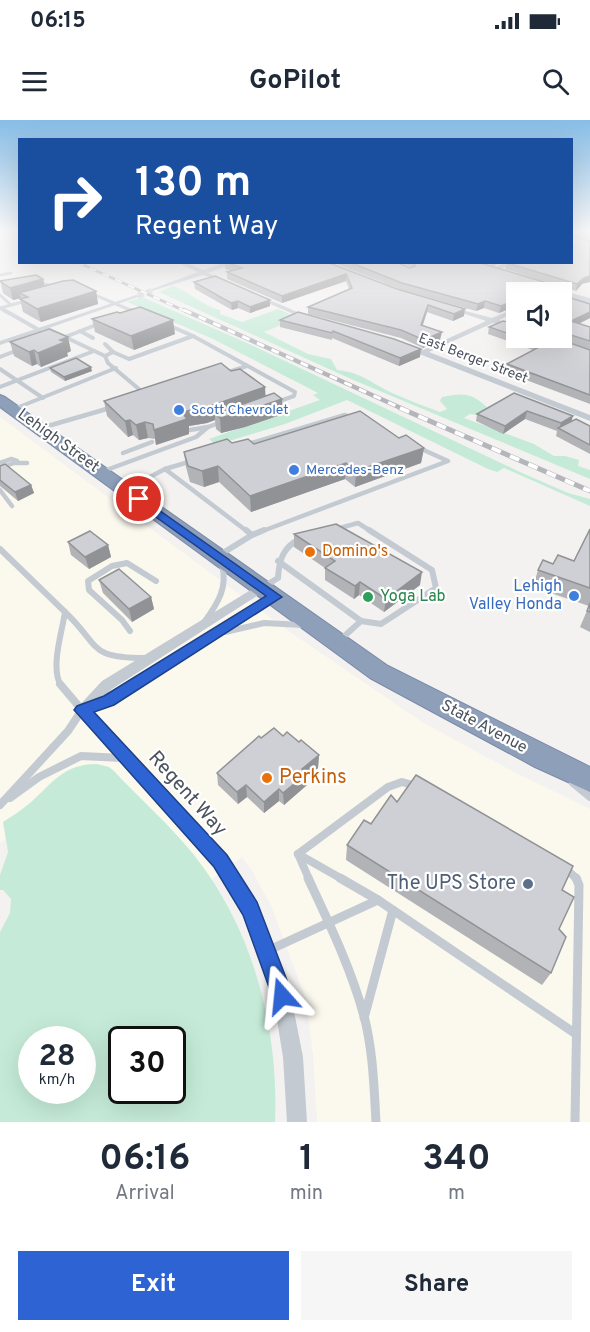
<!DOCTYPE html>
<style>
body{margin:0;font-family:Overpass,sans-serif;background:#f6f6f7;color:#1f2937;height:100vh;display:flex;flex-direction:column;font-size:22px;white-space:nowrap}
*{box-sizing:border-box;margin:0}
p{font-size:20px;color:#747a83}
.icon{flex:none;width:33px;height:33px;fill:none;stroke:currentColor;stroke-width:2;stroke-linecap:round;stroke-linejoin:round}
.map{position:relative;height:1002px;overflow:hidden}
.drawer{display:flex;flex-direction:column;background:#fff;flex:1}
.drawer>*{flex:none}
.guide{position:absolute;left:18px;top:18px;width:555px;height:126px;border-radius:0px;box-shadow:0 6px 24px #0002;background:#1a4fa0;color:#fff;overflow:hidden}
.controls{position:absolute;left:506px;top:162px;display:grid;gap:12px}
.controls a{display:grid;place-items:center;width:66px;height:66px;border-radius:0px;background:#fff;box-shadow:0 6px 24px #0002;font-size:30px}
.speed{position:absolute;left:18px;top:906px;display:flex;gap:12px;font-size:30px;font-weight:700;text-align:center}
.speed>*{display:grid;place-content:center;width:78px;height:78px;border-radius:50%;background:#fff;box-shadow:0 6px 24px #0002;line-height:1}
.speed small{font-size:15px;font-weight:400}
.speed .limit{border:3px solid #111;border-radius:9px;background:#fff;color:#111}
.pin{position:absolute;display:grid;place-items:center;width:51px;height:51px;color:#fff;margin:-26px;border:3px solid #fff;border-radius:50%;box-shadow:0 2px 6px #0007}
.me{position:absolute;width:66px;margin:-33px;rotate:342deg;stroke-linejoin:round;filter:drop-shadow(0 0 4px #0008)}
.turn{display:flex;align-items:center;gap:21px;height:126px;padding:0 18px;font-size:27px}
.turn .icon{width:78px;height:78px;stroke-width:2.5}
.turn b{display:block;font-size:42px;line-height:51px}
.eta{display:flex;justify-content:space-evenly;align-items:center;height:102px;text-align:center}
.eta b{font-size:36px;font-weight:700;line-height:42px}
.button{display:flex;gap:12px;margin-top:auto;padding:12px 18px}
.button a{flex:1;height:69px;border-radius:0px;background:#2d63d2;color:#fff;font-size:24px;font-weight:700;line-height:69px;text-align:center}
.button a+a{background:#f6f6f7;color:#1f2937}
.status{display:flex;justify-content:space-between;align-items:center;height:42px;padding:0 30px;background:#fff;direction:ltr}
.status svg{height:16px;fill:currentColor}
header{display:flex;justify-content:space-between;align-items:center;height:78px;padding:0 18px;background:#fff;font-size:27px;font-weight:700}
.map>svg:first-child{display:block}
.commercial{fill:#fbf8ee}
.green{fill:#c5ebd8;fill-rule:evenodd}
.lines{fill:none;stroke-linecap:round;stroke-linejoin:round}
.street-tunnel{stroke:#d1d2d3;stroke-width:6;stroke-dasharray:6 3;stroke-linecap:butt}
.highway-casing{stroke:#7a8aa6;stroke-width:2}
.lane-far5{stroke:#c3cad1;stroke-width:3}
.lane-far4{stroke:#c3cad1;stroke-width:4}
.lane-far3{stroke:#c3cad1;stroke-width:4.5}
.lane-far2{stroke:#c3cad1;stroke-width:6}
.lane-far1{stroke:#c3cad1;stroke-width:8}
.lane{stroke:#c3cad1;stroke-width:9}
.street{fill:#c3cad1;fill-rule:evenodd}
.secondary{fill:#c4cbd5;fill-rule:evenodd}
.highway{fill:#8e9fba;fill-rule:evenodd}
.rail-far2-casing{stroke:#b4b6bb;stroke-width:3}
.rail-far1-casing{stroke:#b4b6bb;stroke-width:4.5}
.rail-casing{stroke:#b4b6bb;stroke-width:5}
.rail-far2{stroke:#fff;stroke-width:2;stroke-dasharray:7;stroke-linecap:butt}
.rail-far1{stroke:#fff;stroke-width:3;stroke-dasharray:8;stroke-linecap:butt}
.rail{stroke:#fff;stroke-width:4;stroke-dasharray:10;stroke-linecap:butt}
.wall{fill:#b2b3b7}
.shaded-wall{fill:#919295}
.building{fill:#cfd0d5;stroke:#919295;stroke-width:1.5}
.route{fill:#2d63d2;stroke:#1d4088;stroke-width:1.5}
.shop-dot{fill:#3f7fe0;stroke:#fff;stroke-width:2}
.food-dot{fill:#e8710a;stroke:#fff;stroke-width:2}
.leisure-dot{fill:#2e9e5b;stroke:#fff;stroke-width:2}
.service-dot{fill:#5c6f8a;stroke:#fff;stroke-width:2}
.labels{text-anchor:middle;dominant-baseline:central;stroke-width:4.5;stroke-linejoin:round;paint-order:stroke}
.far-street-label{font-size:14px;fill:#4b525d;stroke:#fff}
.far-shop-label{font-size:14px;fill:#366cbe;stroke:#fff;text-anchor:start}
.street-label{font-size:16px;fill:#4b525d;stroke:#fff}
.food-label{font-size:16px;fill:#c56008;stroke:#fff;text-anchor:start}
.shop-label{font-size:16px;fill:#366cbe;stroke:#fff;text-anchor:end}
.leisure-label{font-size:16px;fill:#27864d;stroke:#fff;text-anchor:start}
.near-food-label{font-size:20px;fill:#c56008;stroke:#fff;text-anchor:start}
.near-street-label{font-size:20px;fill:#4b525d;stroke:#fff}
.near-service-label{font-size:20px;fill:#4e5e75;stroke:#fff;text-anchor:end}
</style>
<div class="status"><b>06:15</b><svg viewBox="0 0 49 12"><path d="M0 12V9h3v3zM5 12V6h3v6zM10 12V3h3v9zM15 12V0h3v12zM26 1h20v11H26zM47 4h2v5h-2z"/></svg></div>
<header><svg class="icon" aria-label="menu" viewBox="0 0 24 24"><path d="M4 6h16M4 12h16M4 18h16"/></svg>GoPilot<svg class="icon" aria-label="search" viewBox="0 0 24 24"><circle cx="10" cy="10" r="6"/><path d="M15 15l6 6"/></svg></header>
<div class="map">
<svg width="590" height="1002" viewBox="0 0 590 1002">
<rect width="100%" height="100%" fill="#f3f2f1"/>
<polygon class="commercial" points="0,297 290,512 422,602 512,651 590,689 590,1002 317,1002 313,934 306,880 272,788 253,752 242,737 211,760 193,734 109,647 0,723"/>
<g class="green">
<path d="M173,166C190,172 203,186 220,190V194L242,202L278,189L299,198L264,212L308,234L331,239L337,250C361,252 371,263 392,273C408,280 424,286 440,292L447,289L440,281L442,277C466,272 473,273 491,291L483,296L470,294L464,298L534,324L554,336H565L579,340L578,346L590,350V359L351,259L159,172Z"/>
<polygon points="142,177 247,223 520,352 568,373 590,379 590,386 504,348 497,352 488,349 347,280 285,304 216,325 209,319 320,280 313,275 318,273 213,219 127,182"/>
<path d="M97,644L109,647L114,651C140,679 170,705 194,735C253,809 279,908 275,1002H0V812L10,793L11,779L3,770H0V755L8,732L3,702C12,696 22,690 30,683C53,663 63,644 97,644ZM32,920H82V970H32ZM122,920H172V970H122Z"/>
</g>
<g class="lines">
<polyline class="street-tunnel" points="138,176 154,170"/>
<g class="highway-casing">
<polygon id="highway" points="0,275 5,277 388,546 590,647 590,672 535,647 370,558 0,287"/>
</g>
<g class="lane-far5">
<polyline points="0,155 11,153"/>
<polyline points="36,162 58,167"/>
<polyline points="90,173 135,192"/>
<polyline points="0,175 11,185"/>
<polyline points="0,188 26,181"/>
<polyline points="0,188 6,192"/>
</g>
<g class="lane-far4">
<polyline points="4,190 39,210"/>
<polyline points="131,190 136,192"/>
<polyline points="168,205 193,216 295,272 294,276 277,282"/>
<polyline points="46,208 105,236 108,243 146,275"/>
<polyline points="80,211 93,218"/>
<polyline points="65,217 101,203"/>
<polyline points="105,224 113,232"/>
<polyline points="105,236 113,232 129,239 193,216"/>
<polyline points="0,237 18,230"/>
<polyline points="0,249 43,278"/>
<polyline points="225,253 247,246"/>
<polyline points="0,267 94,231"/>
<polyline points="14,289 116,248"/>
<polyline points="105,289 112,287"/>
</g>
<g class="lane-far3">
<polyline points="14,289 17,288"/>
<polyline points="41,308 110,288"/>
<polyline points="190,310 208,307"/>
<polyline points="245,325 345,295 353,298"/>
<polyline points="123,333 152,322"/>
<polyline points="0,343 11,339 17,341"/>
<polyline points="0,348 14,343 27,343"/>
<polyline points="165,349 248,412"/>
<polyline points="101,352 196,317 208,307 222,302"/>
<polyline points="127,369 165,349 192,341"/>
<polyline points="0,370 12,386"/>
<polyline points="336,409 358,403 372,412"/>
<polyline points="260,412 448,341 417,327"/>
</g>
<g class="lane-far2">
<polyline points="246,410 252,415"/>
<path d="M0,429L65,492C62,513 50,547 61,566"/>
<polyline points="218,436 252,415 264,410"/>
<polyline points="278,441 361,501 381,504 436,468 432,450 369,410"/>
<path d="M265,466L278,458C279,440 283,427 300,419"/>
<path d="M65,492C101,526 87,538 146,538"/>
<path d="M205,501C218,483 228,467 222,445"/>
<polyline points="130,511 122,500 89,470 88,461 112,446 127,443 156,461"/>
<polyline points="225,512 264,503 303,505"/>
<polyline points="340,520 361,501"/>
</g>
<g class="lane-far1">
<polyline points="573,663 590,677"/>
<polyline points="10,678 39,657 81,636 123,638"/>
<polyline points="0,685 68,611 82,590 60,564"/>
<polyline points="298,734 388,667 402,662 416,666"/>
<polyline points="298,734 342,759"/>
<polyline points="298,734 309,759"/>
<polyline points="565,748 577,759"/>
</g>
<g class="lane">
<path d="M308,758C329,803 351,848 364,896C373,930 374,967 376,1002"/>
<polyline points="340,758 378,780 576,914"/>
<polyline points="267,831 378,780"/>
<polyline points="364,898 393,790"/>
<polyline points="575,1002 579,765 576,758"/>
</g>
<g class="street">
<polygon points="176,142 185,142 203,150 226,142 236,142 208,153 229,162 229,164 203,155 152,171 152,169 198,152"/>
<polygon points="505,142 514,142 495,152 490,151"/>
<polygon points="256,174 311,198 312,199 307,200 254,177 253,176"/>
<polygon points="136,175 141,176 0,225 0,221"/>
<polygon points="447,186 492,198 516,188 516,192 499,200 516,206 516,210 493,203 429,232 590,295 590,301 404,228 403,226 407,224 423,230 486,201 447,188"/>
<polygon points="262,463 268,467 266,470 112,569 104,576 271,474 279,474 281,477 279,480 114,584 92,592 226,736 257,783 291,876 303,937 307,1002 287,1002 283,937 273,876 244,794 214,746 75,590 102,561"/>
</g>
<polygon class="secondary" points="540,165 590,178 590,184 561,175 561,172 540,169"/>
<use href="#highway" class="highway"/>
<g class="rail-far2-casing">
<g id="rail-far2">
<polyline points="14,113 20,116"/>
<polyline points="77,142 187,192"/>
</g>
</g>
<g class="rail-far1-casing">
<polyline id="rail-far1" points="184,190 403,289"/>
</g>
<g class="rail-casing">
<polyline id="rail" points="400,288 590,371"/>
</g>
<use href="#rail-far2" class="rail-far2"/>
<use href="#rail-far1" class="rail-far1"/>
<use href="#rail" class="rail"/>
</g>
<g class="wall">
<polygon points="572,113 590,113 590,120 573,115 582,164 576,171 505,149 507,143"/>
<polygon points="225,142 327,142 464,196 453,201 427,192 423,205 440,220 423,228 401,218 308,194 308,187 349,169 346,161 282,183 227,159 227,152 232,151 225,149"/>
<polygon points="332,142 396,142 410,148 412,147 397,142 477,142 561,167 566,171 564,176 590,184 590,198 579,204 590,207 590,230 573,224 590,230 590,284 505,252 507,244 533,230 488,214 489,207 503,201 515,204 513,202 514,198 511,197 513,190 516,187 516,218 561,218 561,172 516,172 516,186 499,193 484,188 476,191 402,170"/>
<polygon points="484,142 500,142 494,146"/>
<polygon points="43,159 45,166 96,171 98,184 41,202 23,192 20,179 21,178 13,180 3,173 0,160"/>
<polygon points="194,162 270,180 270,186 250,193 238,188 232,190 195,169"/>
<polygon points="298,192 420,237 399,246 332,218 332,220 280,207 280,200"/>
<polygon points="92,199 175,214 134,230 95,212"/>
<polygon points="10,222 71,231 67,233 68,236 41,247 37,244 32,246 14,236"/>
<polygon points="50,248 92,251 65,261 51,252"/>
<polygon points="514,273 571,301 590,306 590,334 556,316 557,311 525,299 503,314 476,301 477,294"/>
<polygon points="266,275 283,294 245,307 221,313 216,309 215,300 207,303 189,306 189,314 156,325 155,319 148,318 139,320 133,315 128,317 107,296 104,281"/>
<polygon points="399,318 424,328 421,343 355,367 345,359 251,392 219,362 204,367 190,362 186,347 184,332 232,323 254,324"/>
<polygon points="0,346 31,365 34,373 18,381 0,366"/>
<polygon points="590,409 590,512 580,507 589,486 533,467 538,450 553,444 574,441"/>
<polygon points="294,414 420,465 384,492 359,475 354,479 325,460 325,448 294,427"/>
<polygon points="68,422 108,425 111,437 89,449 71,435"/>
<polygon points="99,460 151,477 154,489 132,502 103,473"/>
<polygon points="283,616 299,622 319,635 318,648 307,657 307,665 284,685 279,681 264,693 247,677 238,684 218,665 217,653 261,618"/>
<polygon points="397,682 562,770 559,809 551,853 542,865 346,740 347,725"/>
</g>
<g class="shaded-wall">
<polygon points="346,154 346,161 282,183 282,176"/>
<polygon points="590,156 590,162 582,164 576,171 577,164 584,158"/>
<polygon points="43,159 46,171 19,173 21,178 13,180 10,168"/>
<polygon points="96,171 98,184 41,202 37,189"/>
<polygon points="270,180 270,186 250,193 250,187"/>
<polygon points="516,180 516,186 499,193 501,186"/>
<polygon points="238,181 238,188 232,190 231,183"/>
<polygon points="485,181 484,188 476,191 478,184"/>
<polygon points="428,185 427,192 420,212 421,205"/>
<polygon points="465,189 464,196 453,201 454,194"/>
<polygon points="590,192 590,198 569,208 571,201"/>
<polygon points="173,200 175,214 134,230 131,216"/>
<polygon points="442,212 440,220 423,228 424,220"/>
<polygon points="68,217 71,231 67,233 68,236 41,247 38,233 60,220"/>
<polygon points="421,229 420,237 399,246 400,238"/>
<polygon points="34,230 37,244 32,246 29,232"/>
<polygon points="91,247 92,251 65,261 64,257"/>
<polygon points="265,267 266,282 215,294 215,300 207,303 189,306 189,314 156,325 154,310 184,295 187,291"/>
<polygon points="282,279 283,294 245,307 221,313 220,298"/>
<polygon points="527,291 525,299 503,314 505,306"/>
<polygon points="573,296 571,303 559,309 561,303"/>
<polygon points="130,300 133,315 128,317 125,301"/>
<polygon points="145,302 148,318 139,320 136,305"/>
<polygon points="424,328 421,343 355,367 356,351"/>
<polygon points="346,343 345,359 251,392 250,376"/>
<polygon points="218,346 219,362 204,367 202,351"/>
<polygon points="31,365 34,373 18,381 15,372"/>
<polygon points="108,425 111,437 89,449 85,437"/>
<polygon points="422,452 420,465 384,492 386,479"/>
<polygon points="360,462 359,475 354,479 355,466"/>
<polygon points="151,477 154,489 132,502 129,489"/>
<polygon points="319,635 318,648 307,657 307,665 284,685 283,673 302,649"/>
<polygon points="246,665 247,677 238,684 237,672"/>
<polygon points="279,669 279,681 264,693 264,682"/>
</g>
<g class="building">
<polygon points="572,113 573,113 573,116 590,121 590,156 584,158 577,164 507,143 572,142"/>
<polygon points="225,142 327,142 397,169 465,189 454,194 428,185 421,205 442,212 424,220 401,210 308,187 352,168 346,154 282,176 227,152 242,148"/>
<polygon points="349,142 396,142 410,148 415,146 414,142 477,142 561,167 566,171 561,174 561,172 516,172 516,180 501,186 485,181 478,184 402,163"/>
<polygon points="36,155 43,159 10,168 0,161"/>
<polygon points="215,156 270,180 250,187 238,181 231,183 194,162"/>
<polygon points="73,160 96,171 37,189 20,179 28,177 19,173 63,161"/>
<polygon points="561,175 590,184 590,192 571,201 590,207 590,221 561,212"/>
<polygon points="140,187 173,200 131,216 92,199 117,192 120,193"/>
<polygon points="298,192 394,219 421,229 400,238 333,211 332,213 280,200"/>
<polygon points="503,201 516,204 516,216 489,207"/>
<polygon points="49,209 68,217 60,220 65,222 38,233 34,230 29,232 10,222"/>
<polygon points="520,218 556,218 590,230 590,275 507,244 543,225"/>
<polygon points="76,238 91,247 64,257 50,248"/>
<polygon points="221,243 231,251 240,249 265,267 205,288 187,291 184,295 187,299 154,310 153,304 145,302 136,305 130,300 125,301 104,281"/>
<polygon points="274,273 282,279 244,292 220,298 215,294"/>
<polygon points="514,273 573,296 561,303 527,291 505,306 477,294"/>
<polygon points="360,291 399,318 406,315 424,328 356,351 346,343 250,376 218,346 202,351 188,346 184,332 227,319 232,323 248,319 254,324"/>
<polygon points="576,299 590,306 590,325 558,308"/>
<polygon points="5,344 31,365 15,372 0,360 0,346"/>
<polygon points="336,404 422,452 386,479 360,462 355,466 325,448 335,441 294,414"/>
<polygon points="590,409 590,468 538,450 543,440 553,444 558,435 574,441"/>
<polygon points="90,411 108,425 85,437 68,422"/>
<polygon points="119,449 151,477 129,489 99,460"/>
<polygon points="590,483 590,492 587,491"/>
<polygon points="274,608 283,616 287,612 299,622 301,620 319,635 302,649 307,653 283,673 279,669 264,682 246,665 237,672 217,653 259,616 261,618"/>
<polygon points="416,655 573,746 562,770 574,777 559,809 566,817 551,853 347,725 364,700 371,704 391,675 397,682"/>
</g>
<linearGradient id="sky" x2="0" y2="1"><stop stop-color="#87bde6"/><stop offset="0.44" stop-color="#faf9f9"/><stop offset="1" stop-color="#faf9f9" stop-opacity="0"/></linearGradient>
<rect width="590" height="254" fill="url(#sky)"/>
<polygon class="route" points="139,376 282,477 114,585 94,592 227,735 257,782 293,876 290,884 282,887 275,884 243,795 214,747 74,590 77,586 104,576 266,476 135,382 135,377"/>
<g class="shop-dot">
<circle cx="179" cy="290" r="6"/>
<circle cx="294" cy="350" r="6"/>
<circle cx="574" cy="476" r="6"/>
</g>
<g class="food-dot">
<circle cx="310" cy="432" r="6"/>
<circle cx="267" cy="658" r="6"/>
</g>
<circle class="leisure-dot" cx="368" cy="477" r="6"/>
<circle class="service-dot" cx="528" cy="764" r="6"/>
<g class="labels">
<g class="far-street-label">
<text transform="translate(473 239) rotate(21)">East Berger Street</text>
</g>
<g class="far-shop-label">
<text x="191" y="290">Scott Chevrolet</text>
<text x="306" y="350">Mercedes-Benz</text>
</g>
<g class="street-label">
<text transform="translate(58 321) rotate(36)">Lehigh Street</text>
<text transform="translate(484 607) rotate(28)">State Avenue</text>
</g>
<g class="food-label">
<text x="322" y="432">Domino's</text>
</g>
<g class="shop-label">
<text x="562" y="467">Lehigh<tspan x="562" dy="18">Valley Honda</tspan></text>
</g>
<g class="leisure-label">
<text x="380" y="477">Yoga Lab</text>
</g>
<g class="near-food-label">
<text x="279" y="658">Perkins</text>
</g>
<g class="near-street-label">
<text transform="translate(187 674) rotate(48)">Regent Way</text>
</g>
<g class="near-service-label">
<text x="516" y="764">The UPS Store</text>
</g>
</g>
</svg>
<div class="controls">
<a><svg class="icon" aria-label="sound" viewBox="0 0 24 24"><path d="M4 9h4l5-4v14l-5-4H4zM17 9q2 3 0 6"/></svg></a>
</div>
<div class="speed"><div>28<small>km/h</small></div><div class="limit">30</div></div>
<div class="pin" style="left:139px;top:379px;background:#d93025"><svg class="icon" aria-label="arrive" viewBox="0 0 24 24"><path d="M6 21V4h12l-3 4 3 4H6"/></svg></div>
<svg class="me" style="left:282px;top:876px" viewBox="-20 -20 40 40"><path d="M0-17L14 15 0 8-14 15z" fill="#2d63d2" stroke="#fff" stroke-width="4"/></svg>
<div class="guide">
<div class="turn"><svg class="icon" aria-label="right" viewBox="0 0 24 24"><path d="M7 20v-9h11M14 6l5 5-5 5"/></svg><div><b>130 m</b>Regent Way</div></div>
</div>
</div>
<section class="drawer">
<div class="eta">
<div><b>06:16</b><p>Arrival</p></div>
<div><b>1</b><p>min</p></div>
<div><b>340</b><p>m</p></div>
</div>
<div class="button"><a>Exit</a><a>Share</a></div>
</section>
